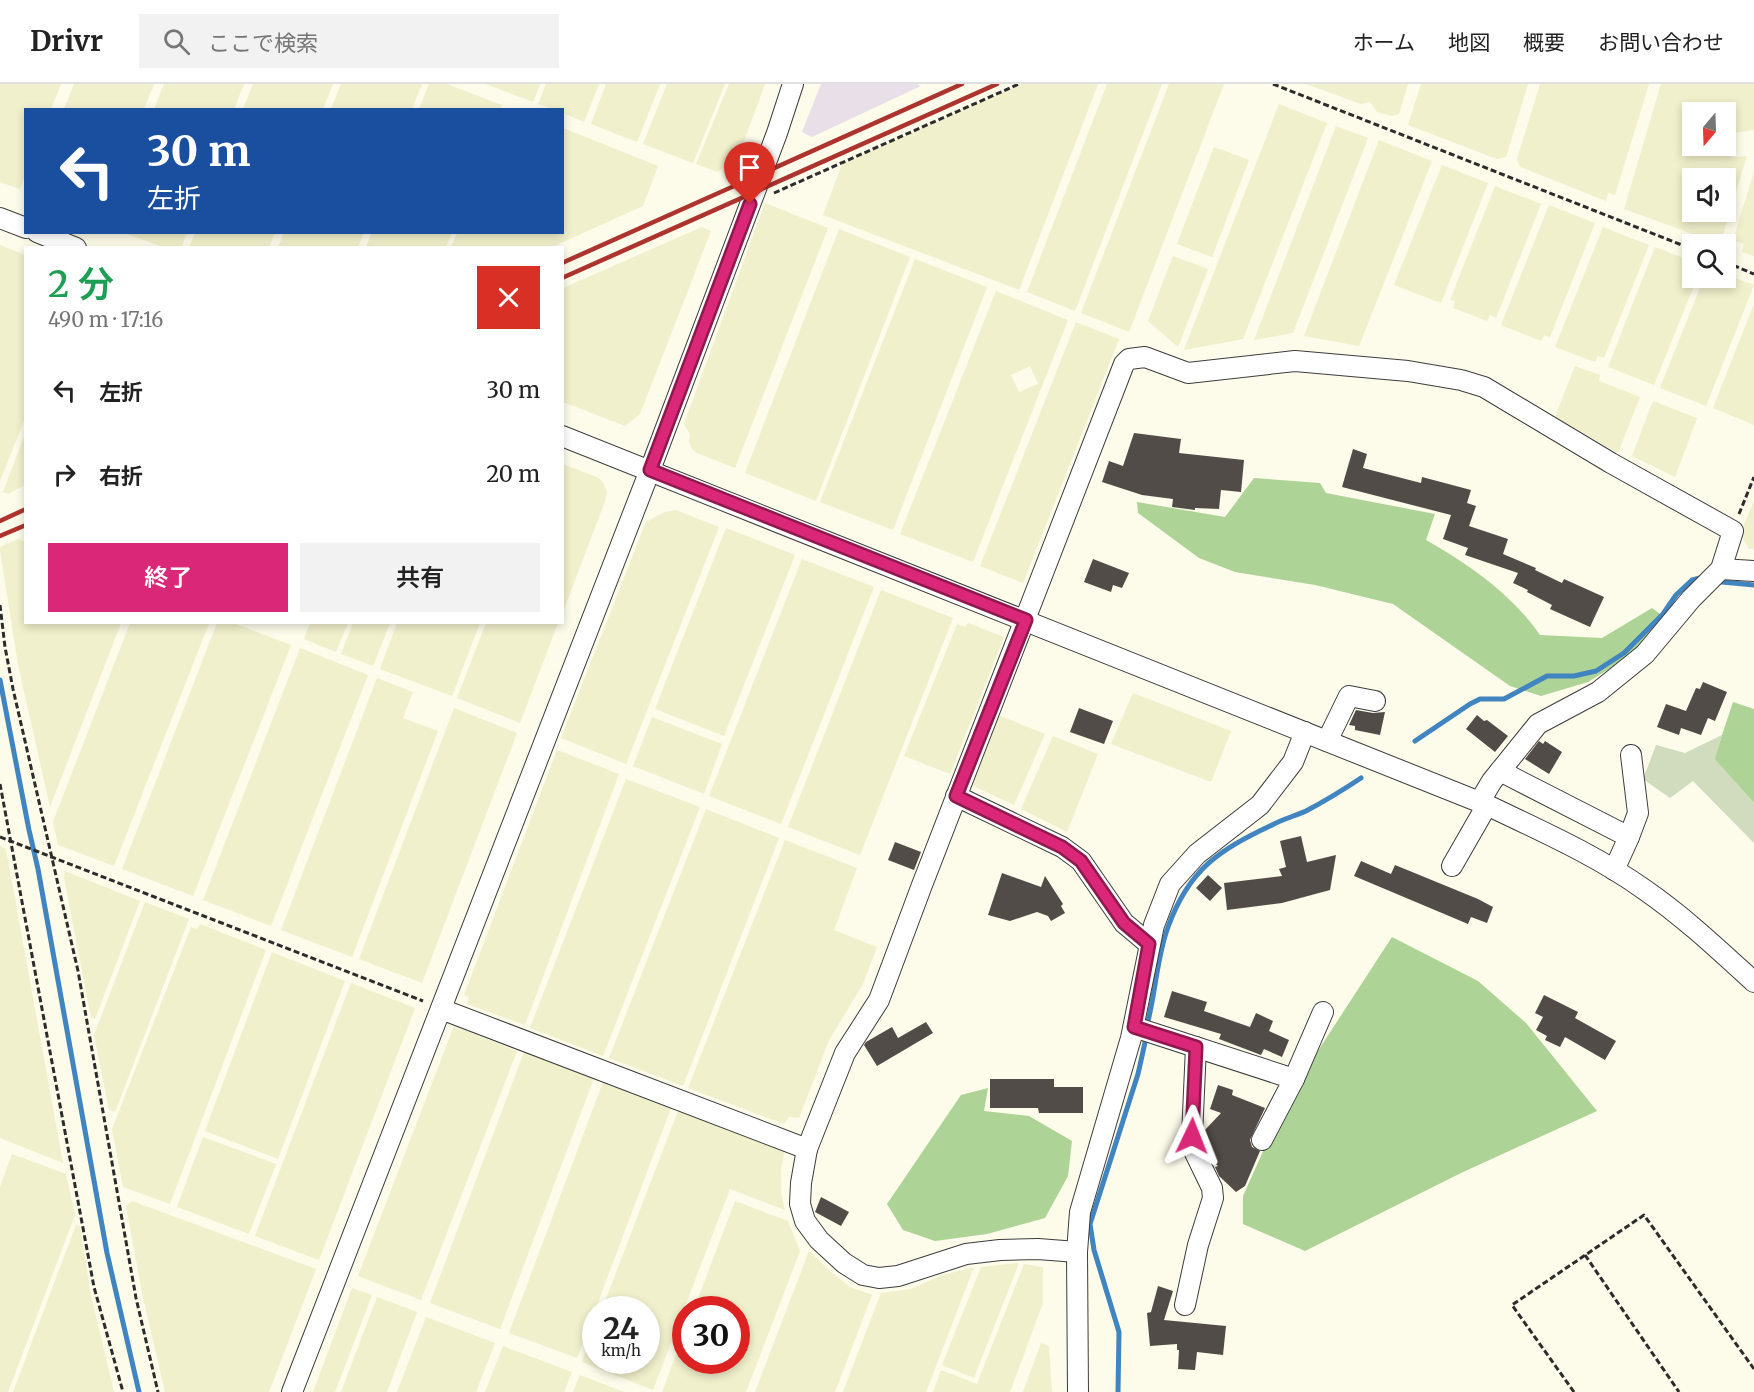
<!DOCTYPE html>
<html lang="ja">
<meta charset="utf-8">
<style>
body{margin:0;font-family:Merriweather,"Noto Sans JP",serif;background:#f2f2f2;color:#222;height:100vh;display:flex;flex-direction:column;font-size:22px;white-space:nowrap}
*{box-sizing:border-box;margin:0}
p{font-size:20px;color:#767676}
.icon{flex:none;width:33px;height:33px;fill:none;stroke:currentColor;stroke-width:2;stroke-linecap:round;stroke-linejoin:round}
.map{position:relative;flex:1;overflow:hidden}
.side{position:absolute;left:24px;top:162px;width:540px;height:378px;display:flex;flex-direction:column;background:#fff;border-radius:0px;box-shadow:0 3px 9px #0003}
.side>*{flex:none}
.hud{position:absolute;left:24px;top:24px;width:540px;height:126px;border-radius:0px;box-shadow:0 3px 9px #0003;background:#1a4fa0;color:#fff;overflow:hidden}
.needle{width:39px;rotate:199deg}
.controls{position:absolute;left:1682px;top:18px;display:grid;gap:12px}
.controls a{display:grid;place-items:center;width:54px;height:54px;border-radius:0px;background:#fff;box-shadow:0 3px 9px #0003;font-size:30px}
.speed{position:absolute;left:582px;top:1212px;display:flex;gap:12px;font-size:30px;font-weight:700;text-align:center}
.speed>*{display:grid;place-content:center;width:78px;height:78px;border-radius:50%;background:#fff;box-shadow:0 3px 9px #0003;line-height:1}
.speed small{font-size:15px;font-weight:400}
.speed .limit{border:9px solid #d22;background:#fff;color:#111}
.pin{position:absolute;display:grid;place-items:center;width:51px;height:51px;color:#fff;margin:-62px -26px;border-radius:50% 50% 50% 0;rotate:-45deg;box-shadow:0 0 6px #0007}
.pin .icon{rotate:45deg}
.me{position:absolute;width:66px;margin:-33px;rotate:2deg;stroke-linejoin:round;filter:drop-shadow(0 0 4px #0008)}
.turn{display:flex;align-items:center;gap:21px;height:126px;padding:0 24px;font-size:27px}
.turn .icon{width:78px;height:78px;stroke-width:2.5}
.turn b{display:block;font-size:42px;line-height:51px}
.round{display:grid;place-items:center;flex:none;width:63px;height:63px;border-radius:0px;background:#f2f2f2}
.overview{display:flex;align-items:center;justify-content:space-between;height:102px;padding:0 24px}
h1{font-size:36px;font-weight:600;line-height:45px;color:#1e9e55}
.action{display:flex;gap:12px;margin-top:auto;padding:12px 24px}
.action a{flex:1;height:69px;border-radius:0px;background:#db2777;color:#fff;font-size:24px;font-weight:600;line-height:69px;text-align:center}
.action a+a{background:#f2f2f2;color:#222}
ul{padding:0;list-style:none}
li{display:flex;align-items:center;gap:18px;height:84px;padding:0 24px}
li div{flex:1}
li b{display:block;font-size:22px}
li em{font-style:normal}
header{display:flex;align-items:center;gap:36px;box-sizing:border-box;height:84px;padding:0 30px;background:#fff;border-bottom:2px solid #e0e0e0}
header strong{font-size:28px}
nav{display:flex;gap:33px;margin-inline-start:auto;font-size:21px}
.search{width:420px;height:54px;background:#f2f2f2;display:flex;align-items:center;gap:15px;box-sizing:border-box;padding:0 21px;border-radius:0px;color:#767676;font-size:22px}
.map>svg:first-child{display:block}
.industrial{fill:#e8dfe9}
.farmland{fill:#f0f0cc;fill-rule:evenodd}
.forest{fill:#aed397}
.cemetery{fill:#d0dcbd}
.lines{fill:none;stroke-linecap:round;stroke-linejoin:round}
.stream{stroke:#4084c0;stroke-width:5}
.building{fill:#524c48}
.minor-casing{stroke:#3d3d3d;stroke-width:22}
.path{stroke:#2c2c2c;stroke-width:3;stroke-dasharray:6 3;stroke-linecap:butt}
.minor{stroke:#fff;stroke-width:20}
.rail{stroke:#ad332f;stroke-width:4.5}
.route-casing{stroke:#8e194d;stroke-width:15}
.route{stroke:#db2777;stroke-width:10}
</style>
<header>
<strong>Drivr</strong>
<div class="search"><svg class="icon" aria-label="search" viewBox="0 0 24 24"><circle cx="10" cy="10" r="6"/><path d="M15 15l6 6"/></svg>ここで検索</div>
<nav><a>ホーム</a><a>地図</a><a>概要</a><a>お問い合わせ</a></nav>
</header>
<div class="map">
<svg width="1754" height="1308" viewBox="0 0 1754 1308">
<rect width="100%" height="100%" fill="#fdfbe9"/>
<polygon class="industrial" points="821,0 917,0 921,2 812,53 802,48"/>
<g class="farmland">
<polygon points="0,0 61,0 51,25 26,26 25,91 20,105 0,98"/>
<polygon points="74,0 154,0 144,25 64,25"/>
<polygon points="164,0 244,0 234,25 154,25"/>
<polygon points="253,0 333,0 323,25 243,25"/>
<polygon points="341,0 422,0 412,25 331,25"/>
<polygon points="429,0 447,0 502,21 500,25 419,25"/>
<polygon points="486,0 540,0 533,18"/>
<polygon points="546,0 599,0 584,38 563,29 562,26 553,25 538,20"/>
<polygon points="606,0 660,0 637,58 591,40"/>
<polygon points="667,0 725,0 693,79 643,60"/>
<polygon points="729,0 765,0 737,76 717,88 696,80"/>
<polygon points="1022,0 1098,0 1019,206 823,131 842,80"/>
<polygon points="1107,0 1162,0 1075,227 1027,208"/>
<polygon points="1169,0 1224,0 1129,248 1081,229"/>
<polygon points="1306,0 1408,0 1399,30 1392,32 1377,28 1370,18 1361,20"/>
<polygon points="1421,0 1528,0 1506,73 1497,75 1408,41"/>
<polygon points="1540,0 1649,0 1615,111 1608,109 1606,117 1520,83 1517,75"/>
<path d="M1661,0H1754V46L1727,50L1732,73L1747,72L1720,160L1624,125ZM1725,28V62H1692V28ZM1725,94V128H1692V94Z"/>
<polygon points="1279,20 1327,39 1243,255 1184,266"/>
<polygon points="1336,42 1368,54 1293,249 1254,256"/>
<polygon points="563,44 658,82 643,122 552,163 451,163 457,149 562,148"/>
<polygon points="1379,56 1432,77 1359,262 1304,252"/>
<polygon points="1214,63 1249,76 1212,173 1177,160"/>
<polygon points="1442,81 1488,99 1441,219 1394,201"/>
<polygon points="1754,88 1754,172 1742,168 1744,160 1733,156"/>
<polygon points="1495,102 1541,120 1496,234 1490,231 1487,237 1453,224 1455,217 1450,216"/>
<polygon points="765,119 828,144 735,384 697,369 692,365 689,358 690,350 684,340"/>
<polygon points="1549,121 1595,139 1550,253 1544,251 1541,257 1501,241"/>
<polygon points="702,143 711,147 640,330 625,342 563,318 563,204"/>
<polygon points="1603,143 1649,161 1604,274 1598,272 1595,278 1555,263"/>
<polygon points="839,145 910,173 816,417 745,389"/>
<polygon points="372,148 452,148 452,149 446,163 366,163"/>
<polygon points="124,149 187,149 181,164 163,163"/>
<polygon points="195,149 195,148 275,149 269,163 189,163"/>
<polygon points="284,149 284,148 364,149 358,163 278,163"/>
<polygon points="0,161 25,171 26,332 0,397"/>
<polygon points="1655,163 1692,177 1692,194 1697,194 1654,301 1608,283"/>
<polygon points="1173,172 1208,185 1178,263 1148,237"/>
<polygon points="915,175 987,203 893,446 820,418"/>
<polygon points="1725,190 1754,201 1706,322 1660,304 1704,194 1725,194"/>
<path d="M996,207L1068,236L973,478L900,450ZM1030,282L1038,300L1019,308L1011,291Z"/>
<polygon points="1754,220 1754,341 1713,324"/>
<polygon points="1076,238 1119,255 1023,499 980,482"/>
<polygon points="1575,282 1600,291 1599,297 1640,313 1618,369 1555,333"/>
<polygon points="1653,317 1697,334 1675,393 1632,372"/>
<polygon points="25,350 25,401 8,410 3,408"/>
<polygon points="563,380 599,394 604,400 607,408 605,417 563,528"/>
<polygon points="1754,417 1754,465 1749,465 1740,450"/>
<polygon points="676,426 719,443 626,680 561,654 646,438 665,428"/>
<polygon points="726,444 795,471 724,652 655,625"/>
<polygon points="18,455 25,458 26,538 121,539 50,723 18,581 0,466 0,463"/>
<polygon points="802,475 874,503 781,740 709,712"/>
<polygon points="881,506 953,534 860,771 788,743"/>
<polygon points="130,539 209,539 114,782 58,761 53,738"/>
<polygon points="217,539 233,539 291,561 193,812 122,785"/>
<polygon points="310,539 348,539 336,568 304,555"/>
<polygon points="353,539 390,539 373,582 341,570"/>
<polygon points="397,539 480,539 452,612 380,585"/>
<polygon points="486,539 558,539 520,639 457,614"/>
<polygon points="968,539 1004,553 950,690 904,672 957,540 965,543"/>
<polygon points="300,564 368,591 271,842 203,816"/>
<polygon points="377,594 413,608 403,634 438,647 352,873 281,846"/>
<polygon points="1133,609 1231,647 1211,698 1111,660"/>
<polygon points="454,624 517,649 422,899 359,875"/>
<polygon points="998,631 1045,650 1014,721 971,701"/>
<polygon points="652,633 722,660 704,710 633,682"/>
<polygon points="1053,652 1098,670 1067,748 1021,725"/>
<polygon points="557,666 619,690 525,941 467,920 469,913 464,911"/>
<polygon points="626,695 700,723 603,972 530,944"/>
<polygon points="706,725 779,754 683,1002 609,974"/>
<polygon points="785,756 857,784 834,846 877,863 863,900 829,956 799,1034 789,1033 784,1040 688,1004"/>
<polygon points="0,762 6,765 63,1079 0,1054"/>
<polygon points="65,787 140,817 95,935 91,934 64,794"/>
<polygon points="145,818 189,835 115,1028 109,1026 94,951"/>
<polygon points="200,840 266,866 170,1120 123,1103 112,1045 191,843 197,845"/>
<polygon points="272,868 345,897 278,1075 205,1047"/>
<polygon points="351,899 415,924 319,1176 255,1152"/>
<polygon points="454,942 517,967 421,1216 358,1192"/>
<polygon points="524,968 594,994 500,1245 430,1219"/>
<polygon points="603,998 671,1024 577,1274 509,1249"/>
<polygon points="678,1027 784,1067 781,1087 781,1109 785,1126 730,1105 653,1306 582,1278 595,1243 596,1276 646,1276 646,1226 602,1225"/>
<polygon points="203,1053 276,1080 249,1150 177,1123"/>
<polygon points="12,1070 66,1090 75,1131 8,1308 0,1308 0,1103"/>
<polygon points="132,1117 316,1185 269,1308 165,1308 142,1209 126,1122"/>
<polygon points="735,1117 788,1137 800,1167 746,1308 662,1308 685,1247 686,1276 736,1276 736,1226 694,1225"/>
<polygon points="76,1141 80,1142 91,1211 114,1308 13,1308"/>
<polygon points="809,1167 830,1187 850,1203 872,1211 835,1308 755,1308"/>
<polygon points="1019,1179 974,1294 942,1281 981,1183"/>
<polygon points="1024,1180 1043,1183 1043,1219 1010,1308 933,1308 941,1286 977,1300"/>
<polygon points="974,1183 926,1308 843,1308 881,1209 911,1205 943,1191"/>
<polygon points="352,1204 372,1211 335,1308 313,1308"/>
<polygon points="377,1213 417,1228 387,1308 341,1308"/>
<polygon points="426,1233 495,1259 476,1308 397,1308"/>
<polygon points="1041,1259 1049,1262 1052,1308 1023,1308"/>
<polygon points="503,1262 572,1288 564,1308 485,1308"/>
<polygon points="580,1291 624,1308 573,1308"/>
</g>
<g class="forest">
<path d="M1254,394L1320,399L1326,409L1435,430L1426,456C1468,480 1512,510 1540,551L1602,554L1652,524L1667,535L1630,572L1588,598L1541,612L1510,602L1393,520L1315,501L1235,488L1199,474L1138,429L1137,418L1225,433Z"/>
<polygon points="1733,618 1754,625 1754,719 1714,675"/>
<polygon points="1392,853 1478,897 1526,939 1597,1027 1461,1089 1305,1167 1243,1140 1243,1112 1286,1016"/>
<polygon points="988,1004 984,1027 1029,1032 1072,1057 1068,1092 1045,1134 987,1150 935,1157 903,1146 887,1120 961,1011"/>
</g>
<polygon class="cemetery" points="1722,651 1715,675 1754,719 1754,759 1693,697 1670,714 1643,695 1656,661 1685,669"/>
<g class="lines">
<g class="stream">
<polyline points="1722,498 1754,501"/>
<polyline points="0,596 29,746 38,785 107,1169 139,1308"/>
<polyline points="1415,657 1470,620 1480,615 1504,615 1547,592 1574,592 1596,587 1624,569 1663,530 1676,511 1692,496 1704,493"/>
<path d="M1148,937C1156,905 1157,873 1168,843C1189,785 1219,766 1272,741C1283,735 1295,732 1306,727C1325,717 1343,706 1361,694"/>
<polyline points="1118,1308 1119,1248 1094,1166 1090,1140 1138,990 1146,954"/>
</g>
</g>
<g class="building">
<polygon points="1134,349 1181,355 1179,369 1244,376 1241,408 1221,406 1219,425 1195,424 1195,426 1172,423 1173,415 1142,411 1102,398 1109,377 1123,382"/>
<polygon points="1353,365 1367,370 1363,384 1421,399 1422,393 1471,406 1467,419 1476,422 1469,442 1508,455 1503,470 1536,484 1535,486 1562,499 1564,495 1604,513 1590,543 1550,525 1552,521 1527,508 1528,506 1513,499 1518,489 1465,471 1468,464 1443,455 1451,431 1342,403"/>
<polygon points="1093,475 1129,489 1122,504 1113,501 1111,508 1084,498"/>
<polygon points="1703,598 1727,608 1715,637 1708,634 1701,651 1681,644 1679,651 1657,643 1666,620 1686,627 1696,604 1700,605"/>
<polygon points="1079,624 1113,637 1104,660 1070,648"/>
<polygon points="1356,626 1373,629 1385,628 1380,651 1355,646 1355,642 1349,641"/>
<polygon points="1477,631 1484,637 1487,636 1508,652 1495,668 1466,645"/>
<polygon points="1539,657 1543,660 1545,657 1562,668 1549,690 1525,675"/>
<polygon points="1301,752 1307,778 1336,771 1330,806 1282,819 1227,826 1224,799 1282,792 1279,785 1286,783 1280,757"/>
<polygon points="895,758 921,768 914,786 888,776"/>
<polygon points="1361,777 1391,790 1395,781 1478,815 1493,823 1487,839 1471,833 1468,840 1354,792"/>
<polygon points="1002,789 1041,803 1045,792 1063,820 1061,822 1065,829 1051,837 1048,832 1037,828 1010,837 988,831"/>
<polygon points="1208,791 1222,804 1210,817 1196,804"/>
<polygon points="1172,907 1207,918 1204,927 1250,943 1256,929 1273,937 1269,947 1289,956 1282,973 1264,965 1261,971 1219,955 1221,950 1164,933"/>
<polygon points="1544,911 1578,928 1575,934 1616,957 1605,976 1565,953 1560,963 1545,956 1547,952 1536,946 1543,933 1535,929"/>
<polygon points="926,938 933,949 877,982 864,961 866,958 892,943 898,954"/>
<polygon points="990,995 1054,995 1054,1003 1083,1003 1083,1029 1039,1029 1038,1024 990,1024"/>
<polygon points="1218,1001 1233,1006 1232,1011 1265,1024 1250,1056 1252,1063 1260,1067 1245,1102 1236,1108 1219,1092 1215,1083 1218,1082 1212,1076 1207,1065 1204,1051 1204,1047 1221,1029 1210,1025"/>
<polygon points="821,1113 849,1128 841,1142 815,1128"/>
<polygon points="1158,1202 1173,1207 1164,1236 1226,1242 1223,1271 1197,1268 1195,1286 1178,1285 1179,1266 1177,1266 1177,1260 1150,1262 1147,1229 1151,1228"/>
</g>
<g class="lines">
<g class="minor-casing">
<g id="minor">
<polyline points="0,134 26,144"/>
<polyline points="37,148 76,164"/>
<path d="M562,352L1487,721C1541,747 1596,771 1645,806C1684,833 1719,866 1754,898"/>
<polyline points="1721,485 1754,487"/>
<polyline points="1327,657 1349,612 1375,617"/>
<polyline points="1500,687 1629,753 1638,729 1631,671"/>
<polyline points="956,712 1062,763 1081,777 1124,839 1149,860"/>
<polyline points="1452,782 1487,721"/>
<polyline points="1614,786 1629,753"/>
<polyline points="441,925 807,1065"/>
<polyline points="1134,943 1294,995 1323,928"/>
<polyline points="1262,1056 1294,995"/>
<polyline points="1077,1168 1038,1165 1000,1166 966,1170 898,1192 879,1194 863,1191 844,1179 819,1156 805,1137 800,1120 801,1099 807,1065 845,969 879,916 922,801 1124,280 1129,275 1145,273 1188,289 1295,277 1408,287 1461,296 1484,303 1611,379 1733,447 1721,485 1691,515 1645,570 1598,608 1538,640 1492,697 1480,717"/>
<polyline points="1185,1221 1198,1161 1213,1114 1212,1104 1195,1069 1192,1052 1196,963"/>
<polyline points="292,1308 650,386 777,49 793,0"/>
<polyline points="1078,1308 1077,1168 1080,1128 1131,954 1154,841 1170,800 1197,770 1260,721 1293,678 1305,648"/>
</g>
</g>
<g class="path">
<polyline points="1273,0 1692,165"/>
<polyline points="774,109 1019,0"/>
<polyline points="1725,178 1754,190"/>
<polyline points="1739,430 1754,393"/>
<polyline points="0,521 5,563 13,605 78,887 136,1214 158,1308"/>
<polyline points="0,700 94,1203 123,1308"/>
<polyline points="0,753 423,917"/>
<polyline points="1585,1171 1679,1308"/>
<polyline points="1574,1308 1512,1221 1644,1131 1754,1285"/>
</g>
<use href="#minor" class="minor"/>
<g class="rail">
<polyline points="562,179 962,0"/>
<polyline points="562,194 997,0"/>
<polyline points="0,437 26,425"/>
<polyline points="0,452 26,441"/>
</g>
</g>
<g class="lines">
<g class="route-casing">
<polyline id="route" points="750,120 650,386 1026,536 956,712 1062,763 1081,777 1124,839 1149,860 1134,943 1196,963 1192,1052"/>
</g>
<use href="#route" class="route"/>
</g>
</svg>
<div class="controls">
<a><svg class="needle" viewBox="-14 -14 28 28"><path d="M0-13l5 13h-10z" fill="#e53935"/><path d="M0 13l5-13h-10z" fill="#767676"/></svg></a>
<a><svg class="icon" aria-label="sound" viewBox="0 0 24 24"><path d="M4 9h4l5-4v14l-5-4H4zM17 9q2 3 0 6"/></svg></a>
<a><svg class="icon" aria-label="search" viewBox="0 0 24 24"><circle cx="10" cy="10" r="6"/><path d="M15 15l6 6"/></svg></a>
</div>
<div class="speed"><div>24<small>km/h</small></div><div class="limit">30</div></div>
<div class="pin" style="left:750px;top:120px;background:#d93025"><svg class="icon" aria-label="arrive" viewBox="0 0 24 24"><path d="M6 21V4h12l-3 4 3 4H6"/></svg></div>
<svg class="me" style="left:1192px;top:1052px" viewBox="-20 -20 40 40"><path d="M0-17L14 15 0 8-14 15z" fill="#db2777" stroke="#fff" stroke-width="4"/></svg>
<div class="hud">
<div class="turn"><svg class="icon" aria-label="left" viewBox="0 0 24 24"><path d="M17 20v-9H6M10 6l-5 5 5 5"/></svg><div><b>30 m</b>左折</div></div>
</div>
<section class="side">
<div class="overview"><div><h1>2 分</h1><p>490 m · 17:16</p></div><a class="round" style="background:#d93025;color:#fff"><svg class="icon" aria-label="close" viewBox="0 0 24 24"><path d="M6 6l12 12M18 6L6 18"/></svg></a></div>
<ul>
<li><svg class="icon" aria-label="left" viewBox="0 0 24 24"><path d="M17 20v-9H6M10 6l-5 5 5 5"/></svg><div><b>左折</b></div><em>30 m</em></li>
<li><svg class="icon" aria-label="right" viewBox="0 0 24 24"><path d="M7 20v-9h11M14 6l5 5-5 5"/></svg><div><b>右折</b></div><em>20 m</em></li>
</ul>
<div class="action"><a>終了</a><a>共有</a></div>
</section>
</div>
